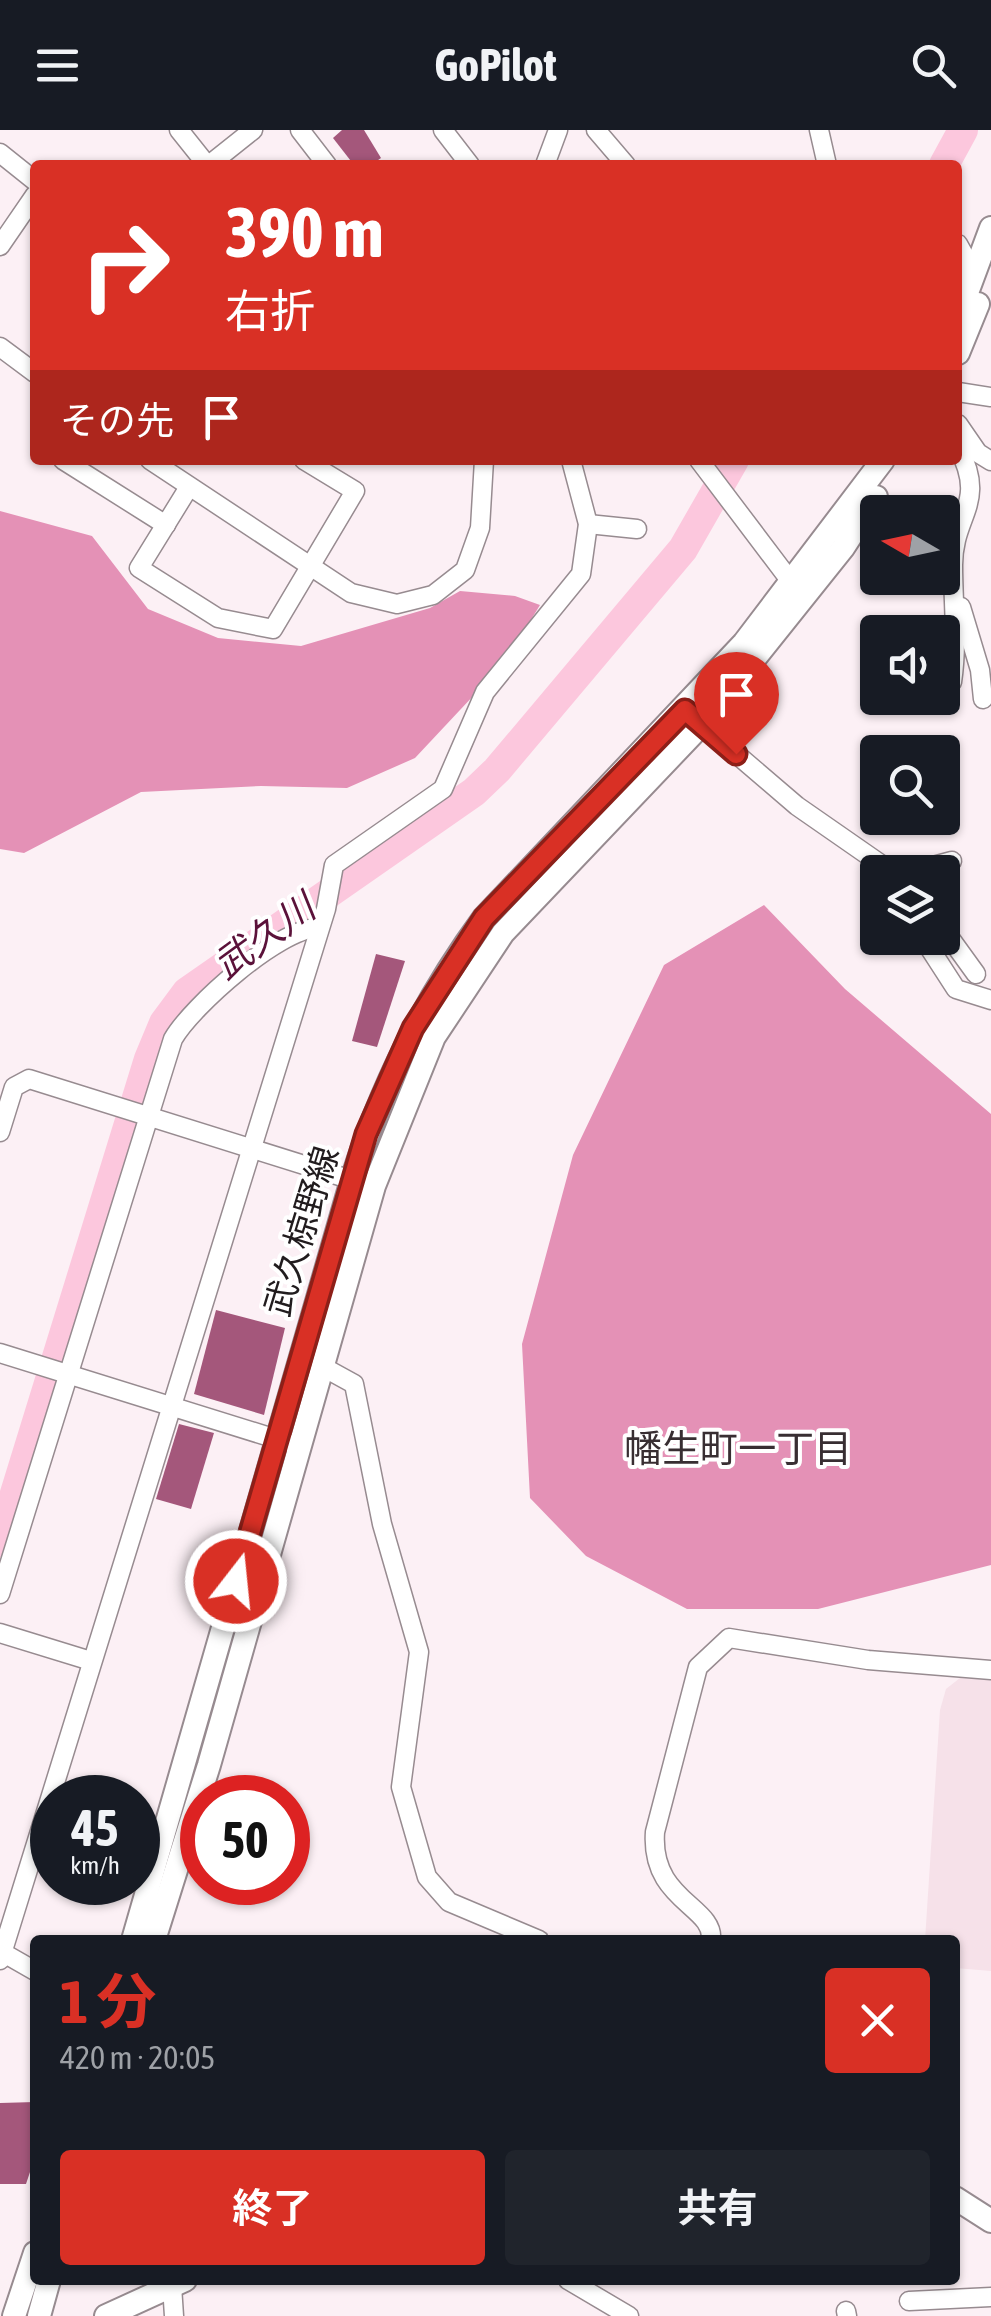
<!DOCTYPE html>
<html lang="ja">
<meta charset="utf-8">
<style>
body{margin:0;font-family:"Asap Condensed","Noto Sans JP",sans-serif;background:#20242c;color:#f1f3f6;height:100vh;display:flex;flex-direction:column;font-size:38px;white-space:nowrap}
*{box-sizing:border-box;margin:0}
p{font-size:32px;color:#9ea1a6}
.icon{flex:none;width:55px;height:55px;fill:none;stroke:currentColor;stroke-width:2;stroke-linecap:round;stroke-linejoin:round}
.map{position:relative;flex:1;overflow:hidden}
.panel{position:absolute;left:30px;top:1805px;width:930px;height:350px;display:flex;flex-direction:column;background:#171b24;border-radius:10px;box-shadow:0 2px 8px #0004}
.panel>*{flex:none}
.top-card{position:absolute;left:30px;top:30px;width:932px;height:305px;border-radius:10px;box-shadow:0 2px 8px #0004;background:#d93025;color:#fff;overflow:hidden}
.needle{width:65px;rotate:279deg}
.controls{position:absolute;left:860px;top:365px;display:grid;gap:20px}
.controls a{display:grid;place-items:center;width:100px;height:100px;border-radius:10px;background:#171b24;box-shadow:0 2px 8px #0004;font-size:50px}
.speed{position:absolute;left:30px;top:1645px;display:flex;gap:20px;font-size:50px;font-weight:700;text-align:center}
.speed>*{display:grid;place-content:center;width:130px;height:130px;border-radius:50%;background:#171b24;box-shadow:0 2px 8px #0004;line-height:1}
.speed small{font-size:25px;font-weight:400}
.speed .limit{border:15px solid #d22;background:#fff;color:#111}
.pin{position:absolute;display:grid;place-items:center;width:85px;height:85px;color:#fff;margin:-102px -42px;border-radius:50% 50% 50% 0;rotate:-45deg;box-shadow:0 0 10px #0007}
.pin .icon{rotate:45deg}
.me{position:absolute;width:110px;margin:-55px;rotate:16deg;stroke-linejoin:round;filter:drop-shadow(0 0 8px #0008)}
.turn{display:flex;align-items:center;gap:35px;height:210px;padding:0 30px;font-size:45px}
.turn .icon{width:130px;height:130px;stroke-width:2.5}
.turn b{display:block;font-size:70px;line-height:85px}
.then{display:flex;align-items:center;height:95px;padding:0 30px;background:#0003;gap:20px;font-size:38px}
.round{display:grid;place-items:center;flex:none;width:105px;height:105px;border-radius:10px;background:#20242c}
.summary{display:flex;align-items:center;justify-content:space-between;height:170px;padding:0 30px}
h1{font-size:60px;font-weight:700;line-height:75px;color:#d93025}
.primary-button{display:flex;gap:20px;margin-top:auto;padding:20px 30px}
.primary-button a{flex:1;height:115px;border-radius:10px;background:#d93025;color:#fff;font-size:40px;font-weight:700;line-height:115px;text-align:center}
.primary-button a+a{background:#20242c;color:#f1f3f6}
header{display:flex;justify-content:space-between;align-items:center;height:130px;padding:0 30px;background:#171b24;font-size:45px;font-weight:700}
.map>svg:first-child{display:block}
.built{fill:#f6e1e9}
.forest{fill:#e491b6}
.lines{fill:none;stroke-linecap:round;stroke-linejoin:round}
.river{stroke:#fcc7dd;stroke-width:30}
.building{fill:#a4577b}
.minor-casing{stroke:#978b90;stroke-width:21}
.major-casing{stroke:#978b90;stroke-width:26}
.minor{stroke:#fff;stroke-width:18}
.major{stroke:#fff;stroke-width:22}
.route-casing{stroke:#8d1f18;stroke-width:25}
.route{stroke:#d93025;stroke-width:18}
.labels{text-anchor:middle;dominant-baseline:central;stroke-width:8;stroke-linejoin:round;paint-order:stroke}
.street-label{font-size:35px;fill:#211c1e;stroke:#fff}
.water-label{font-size:38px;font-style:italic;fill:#5b123a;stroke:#fff}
.neighbourhood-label{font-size:38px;fill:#382e32;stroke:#fff}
</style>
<header><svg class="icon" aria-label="menu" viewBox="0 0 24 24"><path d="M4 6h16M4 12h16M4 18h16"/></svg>GoPilot<svg class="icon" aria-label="search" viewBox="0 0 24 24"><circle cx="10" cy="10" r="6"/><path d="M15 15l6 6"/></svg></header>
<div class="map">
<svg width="991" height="2186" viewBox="0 0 991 2186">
<rect width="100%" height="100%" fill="#fcf0f5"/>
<polygon class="built" points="960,1548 991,1550 991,1841 955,1838 955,1810 925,1810 940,1580 946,1559"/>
<g class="forest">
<polygon points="0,381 92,406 148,479 218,508 301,516 430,478 460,461 515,466 540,475 505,532 415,628 347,658 261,656 141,662 24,723 0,719"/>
<polygon points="764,775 845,859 991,984 991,1435 818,1479 687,1479 586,1426 530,1368 522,1214 573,1025 664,835"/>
</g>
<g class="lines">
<g class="river">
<polyline points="944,35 963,0"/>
<polyline points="0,1412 149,929 164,893 187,862 474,662 497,640 683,419 734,330"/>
</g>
</g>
<g class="building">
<polygon points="342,0 364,0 381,28 371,35 354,35 333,8"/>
<polygon points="376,824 405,831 377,917 352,911"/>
<polygon points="216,1180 285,1198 264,1285 194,1264"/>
<polygon points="179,1294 214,1303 191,1379 156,1369"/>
<polygon points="35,1972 35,2027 26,2054 0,2054 0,1973"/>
</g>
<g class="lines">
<g class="minor-casing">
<g id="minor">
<polyline points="179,0 207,35"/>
<polyline points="300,0 327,35"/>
<polyline points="443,0 470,35"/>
<polyline points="596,0 626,35"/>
<polyline points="819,0 827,35"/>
<polyline points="0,23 35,51"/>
<polyline points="209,35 253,0"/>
<polyline points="545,35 558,0"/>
<polyline points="958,114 968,132 970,153"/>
<polyline points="0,116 35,65"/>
<polyline points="0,217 35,243"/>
<polyline points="958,262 991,267"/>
<polyline points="958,294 978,323 991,331"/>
<polyline points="63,330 166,395"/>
<polyline points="150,330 351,463 397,474 433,465 465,440 480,398 484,330"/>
<polyline points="699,330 798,461"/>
<polyline points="189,357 139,438 218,488 273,499 355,361 304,330"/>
<polyline points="588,394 637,399"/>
<polyline points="961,477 980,540 983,569"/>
<path d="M952,552C958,512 953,474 953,435C953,384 988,374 958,317"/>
<polyline points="685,580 797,676 892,742"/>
<polyline points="911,742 952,731"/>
<polyline points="942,797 976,844"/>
<polyline points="923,808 956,859 991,870"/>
<polyline points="0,1002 14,957 29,949 352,1050"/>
<polyline points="0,1223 286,1312"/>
<polyline points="323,1237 354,1254 382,1394 419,1522 401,1657 427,1747 449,1772 539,1810"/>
<path d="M0,1464L173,909C192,876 279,799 317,798"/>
<polyline points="0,1503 91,1531"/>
<path d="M711,1810C715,1776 650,1771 655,1702L698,1537L729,1508L868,1530L991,1540"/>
<polyline points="0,1821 35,1841"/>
<polyline points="0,1830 326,779 334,735 443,659 485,562 581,444 588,394 571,330"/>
<polyline points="568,2150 629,2186"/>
<polyline points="172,2156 174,2186"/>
<polyline points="909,2171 991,2167"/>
<polyline points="846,2181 847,2186"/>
</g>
</g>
<g class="major-casing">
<g id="major">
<polyline points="958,187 991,98"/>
<polyline points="958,223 978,174"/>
<path d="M133,1810L352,1050C382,954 425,869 484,788L744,513L883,330"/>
<polyline points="154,1810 209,1635 374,1056 434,907 503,803 703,593 843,418 876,367"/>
<polyline points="955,2068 991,2091"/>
<polyline points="14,2186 35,2123"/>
<polyline points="39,2186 49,2150"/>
<polyline points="106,2186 185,2150"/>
</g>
</g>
<use href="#minor" class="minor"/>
<use href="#major" class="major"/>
</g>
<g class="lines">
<g class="route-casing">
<polyline id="route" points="236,1451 366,1004 413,898 484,788 685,580 736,624"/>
</g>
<use href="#route" class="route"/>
</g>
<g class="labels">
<g class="street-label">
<text transform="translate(301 1101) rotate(-73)">武久椋野線</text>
</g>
<g class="water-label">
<text transform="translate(264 806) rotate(-36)">武久川</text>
</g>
<g class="neighbourhood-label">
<text x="738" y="1318">幡生町一丁目</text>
</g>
</g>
</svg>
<div class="controls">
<a><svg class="needle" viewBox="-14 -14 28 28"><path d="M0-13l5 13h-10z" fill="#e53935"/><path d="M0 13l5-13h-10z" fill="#9ea1a6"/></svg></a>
<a><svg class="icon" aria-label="sound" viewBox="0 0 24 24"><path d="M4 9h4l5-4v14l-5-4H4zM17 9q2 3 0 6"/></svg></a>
<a><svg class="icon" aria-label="search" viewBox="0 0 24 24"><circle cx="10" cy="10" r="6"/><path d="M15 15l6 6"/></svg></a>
<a><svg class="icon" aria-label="layers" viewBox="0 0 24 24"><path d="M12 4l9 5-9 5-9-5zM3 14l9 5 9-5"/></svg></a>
</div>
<div class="speed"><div>45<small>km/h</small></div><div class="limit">50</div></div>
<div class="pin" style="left:736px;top:624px;background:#d93025"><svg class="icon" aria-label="arrive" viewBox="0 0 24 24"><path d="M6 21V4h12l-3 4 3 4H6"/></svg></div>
<svg class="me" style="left:236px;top:1451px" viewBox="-20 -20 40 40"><circle r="17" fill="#d93025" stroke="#fff" stroke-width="3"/><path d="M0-11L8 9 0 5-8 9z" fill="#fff"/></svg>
<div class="top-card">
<div class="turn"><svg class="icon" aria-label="right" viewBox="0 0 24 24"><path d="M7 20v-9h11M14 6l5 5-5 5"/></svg><div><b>390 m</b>右折</div></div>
<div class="then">その先<svg class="icon" aria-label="arrive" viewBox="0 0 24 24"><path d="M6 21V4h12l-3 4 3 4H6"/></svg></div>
</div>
<section class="panel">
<div class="summary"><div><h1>1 分</h1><p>420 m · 20:05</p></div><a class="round" style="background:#d93025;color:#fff"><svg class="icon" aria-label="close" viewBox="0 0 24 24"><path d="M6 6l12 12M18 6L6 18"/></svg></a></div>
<div class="primary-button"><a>終了</a><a>共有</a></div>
</section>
</div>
